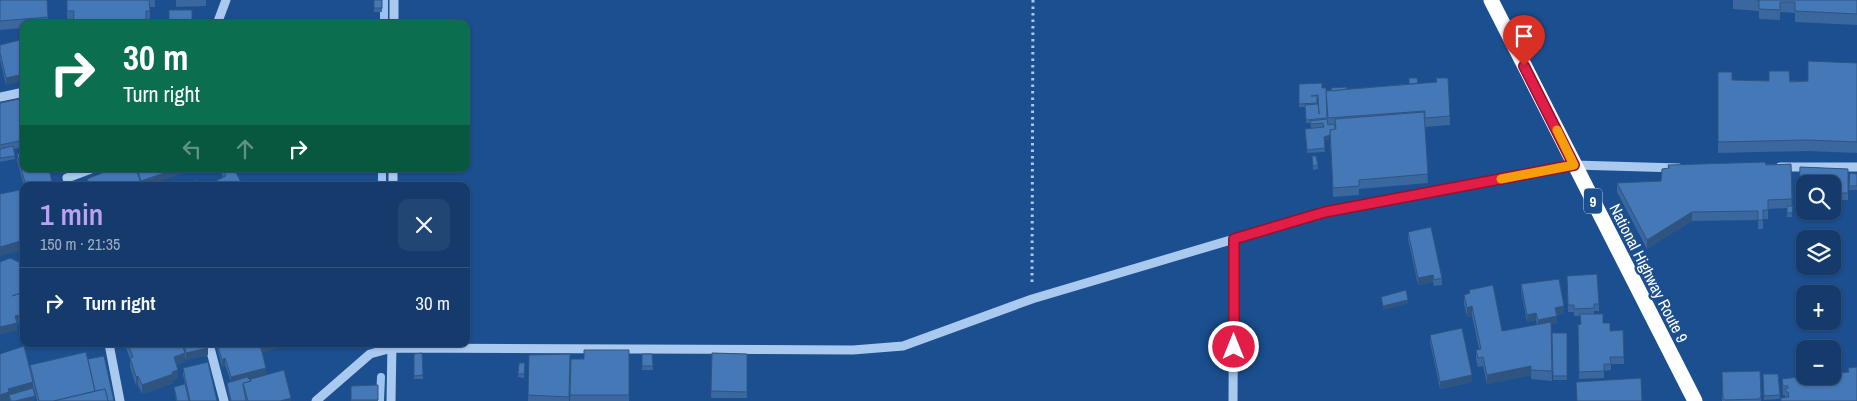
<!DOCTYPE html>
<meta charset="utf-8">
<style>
body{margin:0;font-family:"Archivo Narrow",sans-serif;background:#214673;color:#f1f3f6;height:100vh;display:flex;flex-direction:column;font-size:19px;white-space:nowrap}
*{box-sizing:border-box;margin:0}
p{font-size:16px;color:#9dadc1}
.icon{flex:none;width:28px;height:28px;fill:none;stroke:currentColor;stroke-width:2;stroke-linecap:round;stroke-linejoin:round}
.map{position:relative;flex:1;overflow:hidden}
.side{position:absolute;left:20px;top:182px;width:450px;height:165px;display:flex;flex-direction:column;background:#143b6b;border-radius:10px;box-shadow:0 1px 4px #0004,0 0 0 1px #33557e}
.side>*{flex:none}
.top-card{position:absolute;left:20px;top:20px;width:450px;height:152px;border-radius:10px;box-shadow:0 1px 4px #0004,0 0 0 1px #33557e;background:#0b6e4f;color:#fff;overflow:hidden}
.tools{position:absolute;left:1796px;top:175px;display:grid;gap:10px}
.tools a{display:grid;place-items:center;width:45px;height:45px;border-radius:10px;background:#143b6b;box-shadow:0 1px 4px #0004,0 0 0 1px #33557e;font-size:25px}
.pin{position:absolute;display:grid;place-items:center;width:42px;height:42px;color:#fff;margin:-51px -21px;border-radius:50% 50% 50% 0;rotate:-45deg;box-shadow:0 0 5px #0007}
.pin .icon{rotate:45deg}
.me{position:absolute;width:55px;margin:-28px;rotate:0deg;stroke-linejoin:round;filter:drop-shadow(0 0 4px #0008)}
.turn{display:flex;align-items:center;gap:18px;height:105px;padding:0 20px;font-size:22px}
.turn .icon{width:65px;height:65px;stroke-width:2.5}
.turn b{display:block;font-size:35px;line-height:42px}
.lanes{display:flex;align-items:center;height:48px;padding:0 20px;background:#0003;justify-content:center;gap:25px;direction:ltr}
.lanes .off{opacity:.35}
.round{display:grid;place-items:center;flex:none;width:52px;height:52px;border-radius:10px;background:#214673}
.summary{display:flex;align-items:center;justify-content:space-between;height:85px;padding:0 20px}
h1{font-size:30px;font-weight:600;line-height:38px;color:#bca0f2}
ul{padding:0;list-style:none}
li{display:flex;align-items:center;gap:15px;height:70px;padding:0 20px;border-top:1px solid #33557e}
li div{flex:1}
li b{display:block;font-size:19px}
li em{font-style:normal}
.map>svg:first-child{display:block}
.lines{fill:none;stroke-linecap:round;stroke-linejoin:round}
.stream{stroke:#9cc4f0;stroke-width:8}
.path{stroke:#a9c9ee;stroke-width:3;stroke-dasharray:2.5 4;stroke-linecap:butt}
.minor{stroke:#a9c9ee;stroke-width:9}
.highway{stroke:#fff;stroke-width:15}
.wall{fill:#3a679d;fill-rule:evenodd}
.shaded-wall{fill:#305480}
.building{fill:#4478b7;stroke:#305480}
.route-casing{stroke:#92132f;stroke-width:12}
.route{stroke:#e11d48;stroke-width:9}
.slow{stroke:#f59e0b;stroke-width:9}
.labels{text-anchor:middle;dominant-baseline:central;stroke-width:5;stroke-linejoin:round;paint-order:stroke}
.shield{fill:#1b4f8f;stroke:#bbcadd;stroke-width:1}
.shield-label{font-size:15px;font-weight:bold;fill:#fff}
.street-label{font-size:16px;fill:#fff;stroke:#1b4f8f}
</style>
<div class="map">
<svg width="1857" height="401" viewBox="0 0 1857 401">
<rect width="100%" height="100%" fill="#1b4f8f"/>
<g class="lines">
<g class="stream">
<polyline points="384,24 384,0"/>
<polyline points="382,186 382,169"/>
<polyline points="380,401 381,377"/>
</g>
<polyline class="path" points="1032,282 1033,0"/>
<g class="minor">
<polyline points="217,24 226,0"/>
<polyline points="394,24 394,0"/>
<polyline points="0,97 24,92"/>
<polyline points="1780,167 1857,167"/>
<polyline points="69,186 67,178 91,169"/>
<polyline points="393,186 393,169"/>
<polyline points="109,344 120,401"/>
<polyline points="209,344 224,401"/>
<polyline points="316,401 370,354 392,348 853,350 903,346 1032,299 1325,212 1574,165 1679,168"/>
<polyline points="391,401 392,344"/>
<polyline points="1233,401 1234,239"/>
</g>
<polyline class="highway" points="1491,0 1695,401"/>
</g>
<g class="wall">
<polygon points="0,0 48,17 48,24 24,24 24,28 0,30"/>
<polygon points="67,0 155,0 155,7 150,7 150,20 67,20"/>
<polygon points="176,0 206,0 206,6 176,7"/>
<rect x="374" y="0" width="8" height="12"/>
<polygon points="1733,0 1857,0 1857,25 1795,22 1795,13 1780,12 1780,20 1759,19 1759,11 1733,9"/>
<polygon points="24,39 6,85 0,60 0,45"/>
<polygon points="1857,63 1857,153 1807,151 1718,153 1718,72 1732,80 1808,81"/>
<path d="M1418,83L1450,116V125L1425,127L1424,120L1428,183L1359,189V195L1333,197L1330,139L1324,140L1325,152L1307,153L1305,132L1311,128L1310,123H1306L1305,107H1299V84L1322,88L1326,91ZM1317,99H1318L1319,112L1317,104Z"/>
<polygon points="24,98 24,147 14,149 15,159 0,162 0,103"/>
<polygon points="17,154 52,183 55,186 24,186 17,161"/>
<polygon points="1312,156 1318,165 1318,169 1313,170"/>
<polygon points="1791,164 1792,217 1787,217 1787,208 1768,209 1768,219 1763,219 1763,229 1758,229 1758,220 1692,221 1647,249 1617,192 1617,183 1661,181 1668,168 1668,165"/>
<polygon points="1800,167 1848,169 1848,200 1832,200 1832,184 1805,184 1805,199 1799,199"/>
<polygon points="220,169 234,169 243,186 210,186 210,184 223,177"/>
<polygon points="1850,173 1857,174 1857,190 1849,190"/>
<polygon points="1408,232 1442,278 1442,285 1434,286 1433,282 1418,285 1408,239"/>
<polygon points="23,264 24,264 24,341 18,322 17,322 17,330 0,334"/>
<polygon points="1567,276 1599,304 1599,311 1594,311 1594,314 1610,331 1623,330 1624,364 1611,364 1611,370 1604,371 1604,378 1579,379 1578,325 1581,324 1580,316 1574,316 1574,312 1568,312"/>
<polygon points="1521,284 1564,313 1557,315 1557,323 1551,324 1552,381 1531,379 1531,375 1487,384 1483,366 1478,367 1476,359 1476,350 1479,349 1472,316 1467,317 1464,304 1464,295 1469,294 1469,290 1502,331 1537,325 1536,320 1527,322 1521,291"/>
<polygon points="1552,333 1567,333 1567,380 1553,380"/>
<polygon points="1430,335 1472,382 1440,389 1430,342"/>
<polygon points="125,344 207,344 208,355 186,360 185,357 185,362 176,365 178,379 173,380 173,383 142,394 138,385 136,386 130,367 130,359"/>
<polygon points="216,344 277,344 277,348 262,352 266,375 291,401 230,401 227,387 227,383 231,382 225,365 222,367"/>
<polygon points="629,350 629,401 570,401 571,359 584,359"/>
<polygon points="422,353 423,379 414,379 414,354"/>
<polygon points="712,353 747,354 747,398 711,398"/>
<polygon points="570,354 569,401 528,401 529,355"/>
<polygon points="642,354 652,354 653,370 642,370"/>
<polygon points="88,361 114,401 37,401 33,385 35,400 30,401 10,401 9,398 9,401 0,401 30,370 30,365"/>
<polygon points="525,367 524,378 518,377 518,374"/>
<polygon points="183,368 217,401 176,401 174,387 185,384 183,375"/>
<polygon points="1760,371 1761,401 1722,401 1722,372"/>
<polygon points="1763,374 1778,374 1780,399 1764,400"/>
<polygon points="1782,379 1857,401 1785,398 1785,395 1783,395"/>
<polygon points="378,385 378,401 351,401 351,386"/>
</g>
<g class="shaded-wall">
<polygon points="24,74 24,81 6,85 6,78"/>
<polygon points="1330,135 1330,139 1324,140 1324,137"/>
<polygon points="176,169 184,169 181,170 181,174 147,186 141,186 141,181"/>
<polygon points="1692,212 1692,221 1647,249 1647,240"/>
<polygon points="24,240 24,250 0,256 0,247"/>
<polygon points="1433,275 1433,282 1418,285 1418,278"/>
<polygon points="1408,300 1408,304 1383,310 1383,306"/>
<polygon points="1472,306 1472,316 1467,317 1467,308"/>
<polygon points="1564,306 1564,313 1555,315 1555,308"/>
<polygon points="1536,313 1536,320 1527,322 1527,315"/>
<polygon points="18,315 18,322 15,323 15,316"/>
<polygon points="1557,316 1557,323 1538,327 1538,320"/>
<polygon points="17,323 17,330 0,334 0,327"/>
<polygon points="25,344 37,344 25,347"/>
<polygon points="277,344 277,348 261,353 261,349"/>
<polygon points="208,348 208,355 186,360 186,353"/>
<polygon points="185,353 185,362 174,366 174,357"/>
<polygon points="225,358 225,365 222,367 222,360"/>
<polygon points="1531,366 1531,375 1487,384 1487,375"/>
<polygon points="266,368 266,375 231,384 231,377"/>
<polygon points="178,370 178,379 173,380 173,383 142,394 142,385"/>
<polygon points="1472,375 1472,382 1440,389 1440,382"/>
<polygon points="138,376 138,385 136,386 136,377"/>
<polygon points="33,382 33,391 9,395 9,401 0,401 0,395 8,389"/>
<polygon points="35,396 35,400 30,401 15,401"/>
<polygon points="291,398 291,401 280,401"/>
</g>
<g class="building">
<polygon points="0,0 47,0 48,17 0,21"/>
<polygon points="67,0 149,0 150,11 146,11 146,24 73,24 74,11 67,11"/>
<rect x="374" y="0" width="8" height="8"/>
<polygon points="1757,0 1857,0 1857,14 1795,11 1795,2 1780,2 1780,10 1759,9 1759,0"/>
<rect x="169" y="10" width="23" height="14"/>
<polygon points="24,39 24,74 6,78 0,53 0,45"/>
<polygon points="1808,61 1857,63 1857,142 1807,140 1718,142 1718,72 1732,72 1732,80 1769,81 1769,71 1789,71 1790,82 1808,81"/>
<polygon points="1409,78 1417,78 1418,83 1409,84"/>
<polygon points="1436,78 1448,78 1450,116 1425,118 1425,111 1328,118 1326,91 1437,82"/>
<polygon points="1322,83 1322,88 1326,88 1327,118 1306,120 1305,105 1318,104 1319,114 1318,95 1311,96 1317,96 1317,103 1299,104 1299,84"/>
<polygon points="1347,87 1347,89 1332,91 1331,88"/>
<polygon points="24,98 24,140 0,145 0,103"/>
<polygon points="1424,112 1428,174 1359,180 1359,186 1333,188 1330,130 1336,129 1335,119"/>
<polygon points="1327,119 1328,125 1334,124 1335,129 1330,130 1330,135 1324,137 1325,148 1307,150 1305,129 1324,127 1323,123 1311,124 1310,121"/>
<polygon points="13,146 15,156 0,158 0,149"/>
<polygon points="24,152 24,169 49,169 52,182 34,186 26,186 17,154"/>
<polygon points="1312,156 1316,156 1318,165 1313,166"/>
<polygon points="1765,162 1766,165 1791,164 1792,199 1768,200 1768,210 1763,210 1763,220 1758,220 1758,211 1692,212 1647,240 1617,183 1661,181 1662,169 1669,168 1668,165"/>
<polygon points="1800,167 1848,169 1848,193 1832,193 1832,184 1805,184 1805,192 1799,192"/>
<polygon points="104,169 136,169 142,186 90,186 87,179 102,173 101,170"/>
<polygon points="137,169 176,169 141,181"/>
<polygon points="223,169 234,169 243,186 211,186 210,184 226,176"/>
<polygon points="1850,173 1857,174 1857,186 1849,186"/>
<polygon points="196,180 198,186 180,186"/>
<polygon points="54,183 55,186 37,186"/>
<polygon points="24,189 24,240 0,247 0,194"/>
<polygon points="1787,206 1793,206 1792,213 1787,213"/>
<polygon points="1431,227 1442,278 1434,280 1433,275 1418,278 1408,232"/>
<polygon points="10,258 23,264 24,264 24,292 12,296 24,292 24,334 18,315 15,316 17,323 0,327 0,262"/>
<polygon points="1597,274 1599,304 1594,304 1594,308 1574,309 1574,305 1568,305 1567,276"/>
<polygon points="1559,279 1564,306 1555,308 1557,316 1538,320 1536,313 1527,315 1521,284"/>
<polygon points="1493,285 1502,331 1551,322 1552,371 1531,370 1531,366 1487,375 1483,357 1478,358 1476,350 1481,349 1472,306 1467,308 1464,295 1470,293 1469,290"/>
<polygon points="1406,290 1408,300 1383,306 1381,297"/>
<polygon points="1580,314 1603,314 1603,323 1610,323 1610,331 1623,330 1624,357 1610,357 1611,364 1604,364 1604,371 1579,372 1578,325 1581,324"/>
<polygon points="1462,328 1472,375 1440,382 1430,335"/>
<polygon points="1552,333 1567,333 1567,376 1553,376"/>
<polygon points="128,344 182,344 185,353 174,357 178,370 172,372 173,374 142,385 138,376 136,377 130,358 133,357"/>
<polygon points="184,344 207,344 208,348 186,353"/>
<polygon points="217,344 260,344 266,368 231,377 225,358 222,360"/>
<polygon points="260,344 277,344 261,349"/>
<polygon points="24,346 33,382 8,389 9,392 0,395 0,354"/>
<polygon points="584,350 629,350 629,395 570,395 571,359 584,359"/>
<polygon points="86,352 95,391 54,401 39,401 30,365"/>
<polygon points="422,353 423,375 414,376 414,354"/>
<polygon points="712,353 747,354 747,392 711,391"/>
<polygon points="570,354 569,397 528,395 529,355"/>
<polygon points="642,354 652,354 653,366 642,366"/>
<polygon points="104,356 114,401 108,401 105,389 95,391 88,359"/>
<polygon points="208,362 217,401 190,401 183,368"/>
<polygon points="519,363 525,363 524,374 518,374"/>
<polygon points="1857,367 1857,401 1781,401 1781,398 1789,397 1788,392 1786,392 1785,389 1788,388 1788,386 1783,386 1782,379 1806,376 1832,376 1832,374 1849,372 1848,368"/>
<polygon points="284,370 291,398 280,401 248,401 243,383 251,381 251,379"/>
<polygon points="1760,371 1761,396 1759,399 1725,400 1723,398 1722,372"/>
<polygon points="1763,374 1778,374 1780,395 1764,396"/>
<polygon points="247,377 251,381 243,383 243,385 246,401 231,401 227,383"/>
<polygon points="1641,378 1642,401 1577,401 1576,382"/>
<polygon points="185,384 189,401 177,401 174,387"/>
<polygon points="378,385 378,400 351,400 351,386"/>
<polygon points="33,388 35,396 15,401 11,401 9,395"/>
<polygon points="105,389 108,401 54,401"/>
</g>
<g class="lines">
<g class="route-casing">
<polyline id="route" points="1234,347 1234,239 1325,212 1574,165 1524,66"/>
</g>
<use href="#route" class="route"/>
<polyline class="slow" points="1501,179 1574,165 1557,130"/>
</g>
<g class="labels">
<rect class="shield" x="1584" y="188.5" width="18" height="25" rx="4"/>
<g class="shield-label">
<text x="1593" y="201">9</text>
</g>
<g class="street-label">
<text transform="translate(1649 273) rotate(63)">National Highway Route 9</text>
</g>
</g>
</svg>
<div class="tools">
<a><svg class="icon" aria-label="search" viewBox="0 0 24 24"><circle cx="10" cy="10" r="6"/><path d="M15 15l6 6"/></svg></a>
<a><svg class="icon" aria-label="layers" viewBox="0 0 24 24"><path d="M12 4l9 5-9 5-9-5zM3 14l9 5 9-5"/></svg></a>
<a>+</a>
<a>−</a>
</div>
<div class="pin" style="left:1524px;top:66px;background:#d93025"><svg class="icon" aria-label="arrive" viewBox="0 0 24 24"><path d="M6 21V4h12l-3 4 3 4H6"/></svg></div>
<svg class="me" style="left:1234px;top:347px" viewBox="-20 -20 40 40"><circle r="17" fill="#e11d48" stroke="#fff" stroke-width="3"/><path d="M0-11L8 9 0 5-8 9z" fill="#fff"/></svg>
<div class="top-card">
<div class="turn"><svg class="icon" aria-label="right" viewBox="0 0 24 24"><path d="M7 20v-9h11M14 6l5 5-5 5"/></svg><div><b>30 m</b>Turn right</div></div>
<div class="lanes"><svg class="icon off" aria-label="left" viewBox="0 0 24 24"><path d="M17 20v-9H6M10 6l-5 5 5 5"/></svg><svg class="icon off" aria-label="ahead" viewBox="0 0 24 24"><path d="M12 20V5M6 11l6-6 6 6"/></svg><svg class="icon" aria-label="right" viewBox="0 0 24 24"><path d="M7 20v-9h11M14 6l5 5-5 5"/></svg></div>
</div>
<section class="side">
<div class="summary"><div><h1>1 min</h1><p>150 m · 21:35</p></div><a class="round"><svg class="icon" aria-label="close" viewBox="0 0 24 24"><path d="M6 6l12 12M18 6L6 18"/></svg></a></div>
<ul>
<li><svg class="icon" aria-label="right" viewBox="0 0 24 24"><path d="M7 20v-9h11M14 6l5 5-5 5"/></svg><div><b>Turn right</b></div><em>30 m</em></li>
</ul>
</section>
</div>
